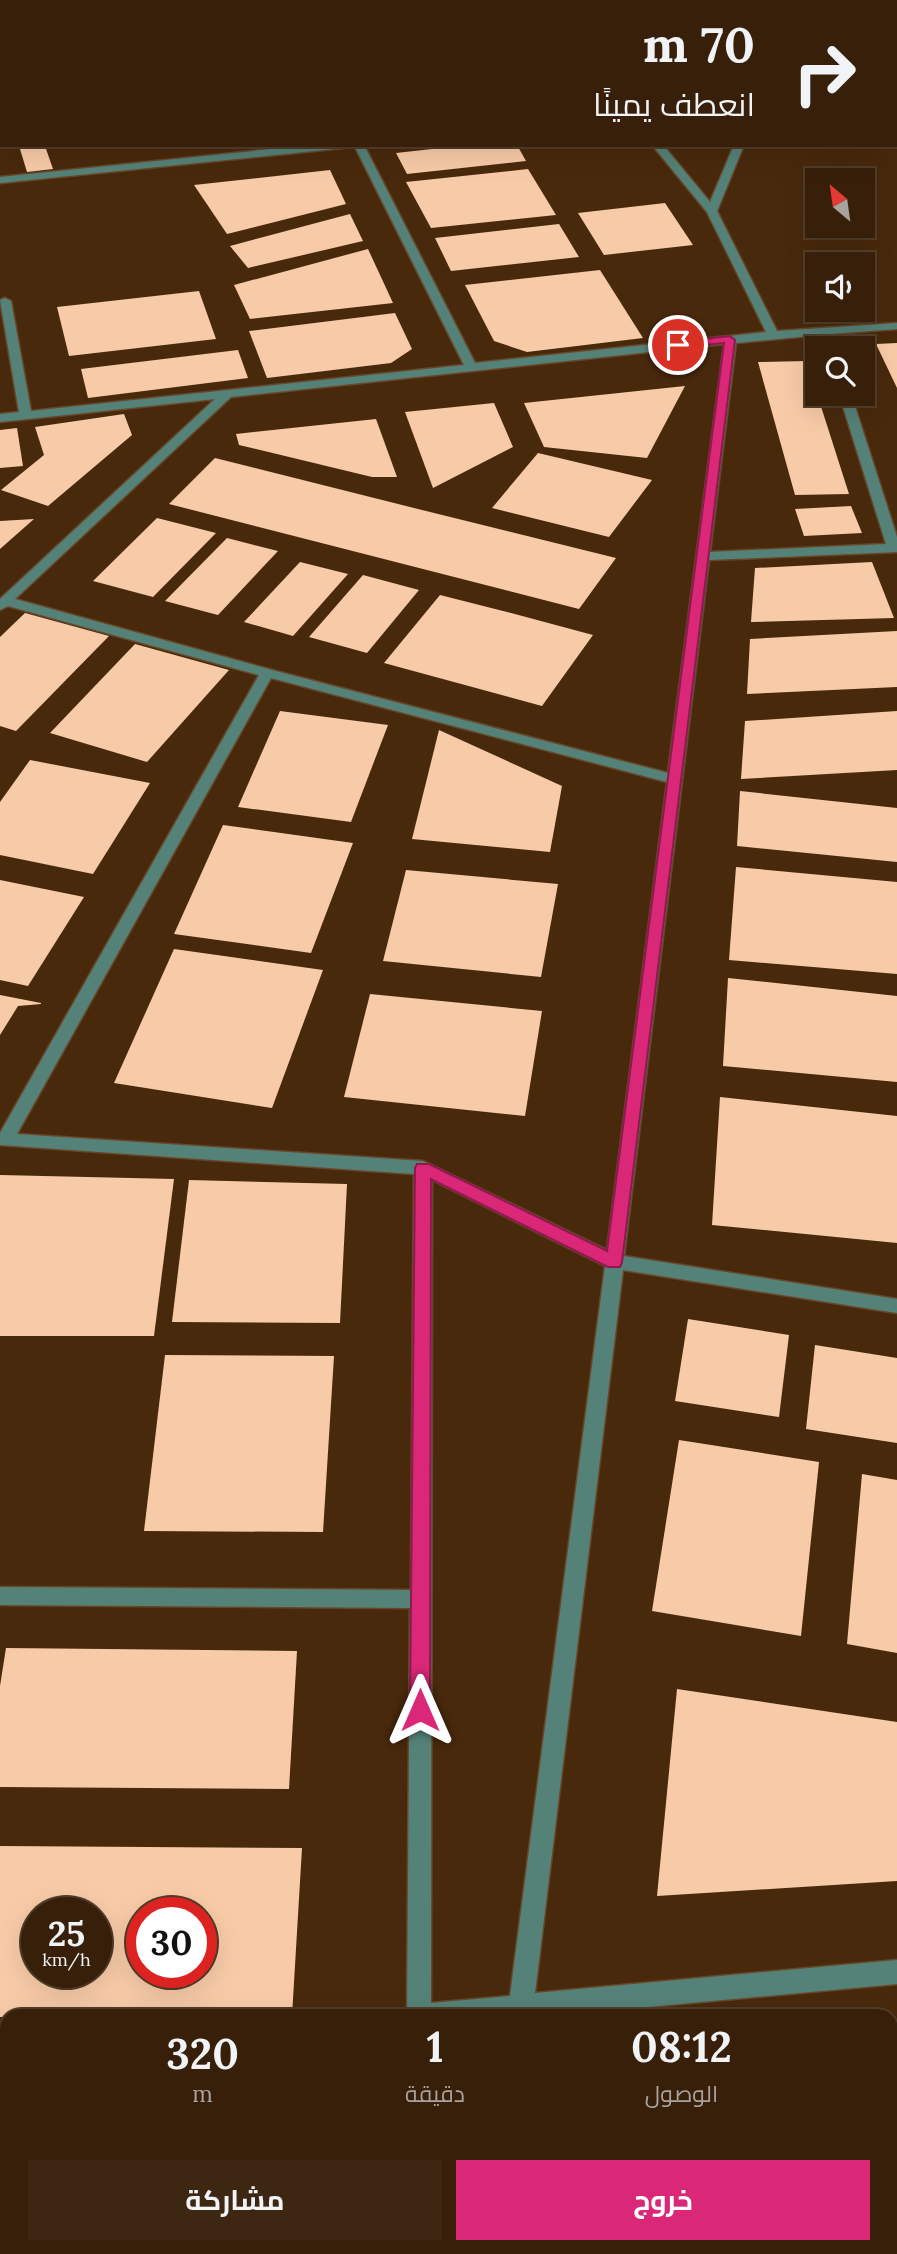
<!DOCTYPE html>
<html lang="ar">
<meta charset="utf-8">
<style>
body{margin:0;font-family:Lora,Cairo,serif;background:#3e2712;color:#f1f3f6;direction:rtl;height:100vh;display:flex;flex-direction:column;font-size:26px;white-space:nowrap}
*{box-sizing:border-box;margin:0}
p{font-size:23px;color:#aaa29c}
.icon{flex:none;width:38px;height:38px;fill:none;stroke:currentColor;stroke-width:2;stroke-linecap:round;stroke-linejoin:round}
.map{position:relative;flex:1;overflow:hidden;direction:ltr}
.sheet{position:absolute;left:0px;top:2009px;width:898px;height:245px;display:flex;flex-direction:column;background:#371f09;border-radius:21px 21px 0 0;box-shadow:0 7px 28px #0002,0 0 0 2px #513d2a;direction:rtl}
.sheet>*{flex:none}
.hud{position:absolute;left:0px;top:0px;width:898px;height:147px;box-shadow:0 7px 28px #0002,0 0 0 2px #513d2a;direction:rtl;background:#371f09;color:#f1f3f6;overflow:hidden}
.needle{width:46px;rotate:331deg}
.fabs{position:absolute;left:805px;top:168px;display:grid;gap:14px}
.fabs a{display:grid;place-items:center;width:70px;height:70px;border-radius:0px;background:#371f09;box-shadow:0 7px 28px #0002,0 0 0 2px #513d2a;font-size:35px}
.speed{position:absolute;left:21px;top:1897px;display:flex;gap:14px;font-size:35px;font-weight:700;text-align:center}
.speed>*{display:grid;place-content:center;width:91px;height:91px;border-radius:50%;background:#371f09;box-shadow:0 7px 28px #0002,0 0 0 2px #513d2a;line-height:1}
.speed small{font-size:18px;font-weight:400}
.speed .limit{border:10px solid #d22;background:#fff;color:#111}
.pin{position:absolute;display:grid;place-items:center;width:60px;height:60px;color:#fff;margin:-30px;border:4px solid #fff;border-radius:50%;box-shadow:0 2px 7px #0007}
.me{position:absolute;width:77px;margin:-38px;rotate:0deg;stroke-linejoin:round;filter:drop-shadow(0 0 5px #0008)}
.turn{display:flex;align-items:center;gap:24px;height:147px;padding:0 28px;font-size:32px}
.turn .icon{width:91px;height:91px;stroke-width:2.5}
.turn b{display:block;font-size:49px;line-height:60px}
.eta{display:flex;justify-content:space-evenly;align-items:center;height:119px;text-align:center}
.eta b{font-size:42px;font-weight:700;line-height:49px}
.action{display:flex;gap:14px;margin-top:auto;padding:14px 28px}
.action a{flex:1;height:80px;border-radius:0px;background:#db2777;color:#fff;font-size:28px;font-weight:700;line-height:80px;text-align:center}
.action a+a{background:#3e2712;color:#f1f3f6}
.map>svg:first-child{display:block}
.building{fill:#f8cba8;fill-rule:evenodd}
.lines{fill:none;stroke-linecap:round;stroke-linejoin:round}
.minor-casing{stroke:#67472a;stroke-width:3}
.minor{fill:#558278;fill-rule:evenodd}
.route{fill:#db2777;stroke:#8e194d;stroke-width:2}
</style>
<div class="map">
<svg width="897" height="2254" viewBox="0 0 897 2254">
<rect width="100%" height="100%" fill="#49290c"/>
<g class="building">
<polygon points="468,145 517,145 526,161 407,174 396,153"/>
<polygon points="45,146 53,169 27,172 20,149"/>
<polygon points="528,169 556,215 431,228 406,182"/>
<polygon points="330,170 346,204 227,234 194,185"/>
<polygon points="665,203 693,245 604,255 578,213"/>
<polygon points="350,214 363,241 248,268 230,246"/>
<polygon points="559,224 579,257 451,271 435,238"/>
<polygon points="368,249 393,303 250,319 234,285"/>
<polygon points="600,270 643,338 527,352 494,341 465,285"/>
<polygon points="199,291 216,339 69,356 57,307"/>
<polygon points="395,313 412,349 391,363 267,378 249,331"/>
<polygon points="897,343 897,388 876,344"/>
<polygon points="238,350 248,378 88,398 81,369"/>
<polygon points="807,361 817,394 849,494 795,495 758,362"/>
<polygon points="685,386 647,458 544,447 524,403"/>
<polygon points="494,403 513,447 433,488 405,412"/>
<polygon points="124,414 132,435 48,506 1,490 44,455 35,427"/>
<polygon points="376,419 397,477 372,477 239,445 236,434"/>
<polygon points="17,428 23,466 0,468 0,430"/>
<polygon points="538,453 652,480 609,537 492,508"/>
<polygon points="215,458 418,509 616,558 579,609 169,504"/>
<polygon points="851,506 862,533 804,536 795,509"/>
<polygon points="157,518 216,533 153,597 93,581"/>
<polygon points="34,519 0,549 0,521"/>
<polygon points="227,538 278,551 218,615 165,601"/>
<polygon points="300,562 348,574 293,636 244,622"/>
<polygon points="872,562 894,618 751,622 755,568"/>
<polygon points="363,575 419,590 367,653 309,637"/>
<polygon points="440,595 511,613 593,635 542,706 384,663"/>
<polygon points="25,613 109,636 16,731 0,726 0,637"/>
<polygon points="897,631 897,687 747,694 750,639"/>
<polygon points="135,644 229,670 147,762 50,733"/>
<polygon points="280,711 388,725 351,822 238,807"/>
<polygon points="897,711 897,770 741,779 745,721"/>
<polygon points="439,730 562,786 550,852 412,839"/>
<polygon points="30,760 150,783 93,874 0,855 0,802"/>
<polygon points="740,791 897,808 897,862 737,846"/>
<polygon points="223,825 353,843 311,953 174,934"/>
<polygon points="736,867 897,882 897,974 729,960"/>
<polygon points="406,870 558,884 541,977 383,961"/>
<polygon points="0,880 84,897 28,986 0,980"/>
<polygon points="174,949 323,970 272,1108 114,1083"/>
<polygon points="728,978 897,996 897,1082 723,1066"/>
<polygon points="370,994 542,1011 525,1116 344,1097"/>
<polygon points="0,995 41,1003 41,1004 18,1006 0,1035"/>
<polygon points="720,1097 897,1116 897,1243 712,1225"/>
<polygon points="0,1175 174,1179 154,1336 0,1336"/>
<polygon points="189,1180 347,1184 340,1323 172,1322"/>
<polygon points="688,1319 789,1335 779,1417 675,1401"/>
<polygon points="815,1345 897,1358 897,1443 806,1429"/>
<polygon points="165,1355 334,1356 323,1532 144,1531"/>
<polygon points="679,1440 819,1462 801,1636 652,1611"/>
<polygon points="862,1474 897,1480 897,1653 847,1644"/>
<polygon points="6,1648 297,1651 289,1789 0,1787 0,1686"/>
<polygon points="677,1689 897,1722 897,1881 657,1896"/>
<path d="M0,1846L302,1848L292,2016L0,2017ZM37,1913H96V1972H37ZM142,1913H201V1972H142Z"/>
<polygon points="891,2040 897,2040 897,2125 891,2088"/>
<polygon points="0,2172 7,2172 7,2247 66,2247 65,2254 0,2254"/>
<polygon points="128,2247 289,2247 289,2254 127,2254"/>
<polygon points="488,2247 861,2247 862,2254 488,2254"/>
</g>
<g class="lines">
<g class="minor-casing">
<g id="minor">
<polygon points="537,0 547,0 547,2 538,2"/>
<rect x="896" y="88" width="1" height="6"/>
<polygon points="311,145 349,145 344,148 0,183 0,177"/>
<path d="M354,145H364L475,363L766,332L707,212L652,145H663L710,202L734,145H744L717,211L777,331L897,323V329L831,334L836,348H824L820,335L736,343L710,552L886,544L839,394H851L897,537V552L709,560L624,1256L897,1299V1313L623,1270L535,1993L897,1960V1984L550,2016H407L410,1608L0,1605V1587L411,1590L414,1174L0,1145V1133L259,675L8,606L0,610V599L215,399L0,422V414L19,412L0,300L5,298L11,301L31,411L464,365ZM724,344L668,773L272,670L15,599L231,397ZM271,678L667,782L607,1250L423,1161L17,1134ZM432,1180L605,1266L510,1996L431,2003Z"/>
<rect x="0" y="2119" width="7" height="24"/>
<rect x="405" y="2247" width="26" height="7"/>
</g>
</g>
<use href="#minor" class="minor"/>
</g>
<polygon class="route" points="730,336 735,340 622,1262 620,1267 608,1267 431,1179 430,1710 427,1717 420,1719 413,1717 410,1710 415,1168 417,1164 429,1164 607,1251 724,343 678,348 673,345 678,342"/>
</svg>
<div class="fabs">
<a><svg class="needle" viewBox="-14 -14 28 28"><path d="M0-13l5 13h-10z" fill="#e53935"/><path d="M0 13l5-13h-10z" fill="#aaa29c"/></svg></a>
<a><svg class="icon" aria-label="sound" viewBox="0 0 24 24"><path d="M4 9h4l5-4v14l-5-4H4zM17 9q2 3 0 6"/></svg></a>
<a><svg class="icon" aria-label="search" viewBox="0 0 24 24"><circle cx="10" cy="10" r="6"/><path d="M15 15l6 6"/></svg></a>
</div>
<div class="speed"><div>25<small>km/h</small></div><div class="limit">30</div></div>
<div class="pin" style="left:678px;top:345px;background:#d93025"><svg class="icon" aria-label="arrive" viewBox="0 0 24 24"><path d="M6 21V4h12l-3 4 3 4H6"/></svg></div>
<svg class="me" style="left:420px;top:1710px" viewBox="-20 -20 40 40"><path d="M0-17L14 15 0 8-14 15z" fill="#db2777" stroke="#fff" stroke-width="4"/></svg>
<div class="hud">
<div class="turn"><svg class="icon" aria-label="right" viewBox="0 0 24 24"><path d="M7 20v-9h11M14 6l5 5-5 5"/></svg><div><b>70 m</b>انعطف يمينًا</div></div>
</div>
<section class="sheet">
<div class="eta">
<div><b>08:12</b><p>الوصول</p></div>
<div><b>1</b><p>دقيقة</p></div>
<div><b>320</b><p>m</p></div>
</div>
<div class="action"><a>خروج</a><a>مشاركة</a></div>
</section>
</div>
